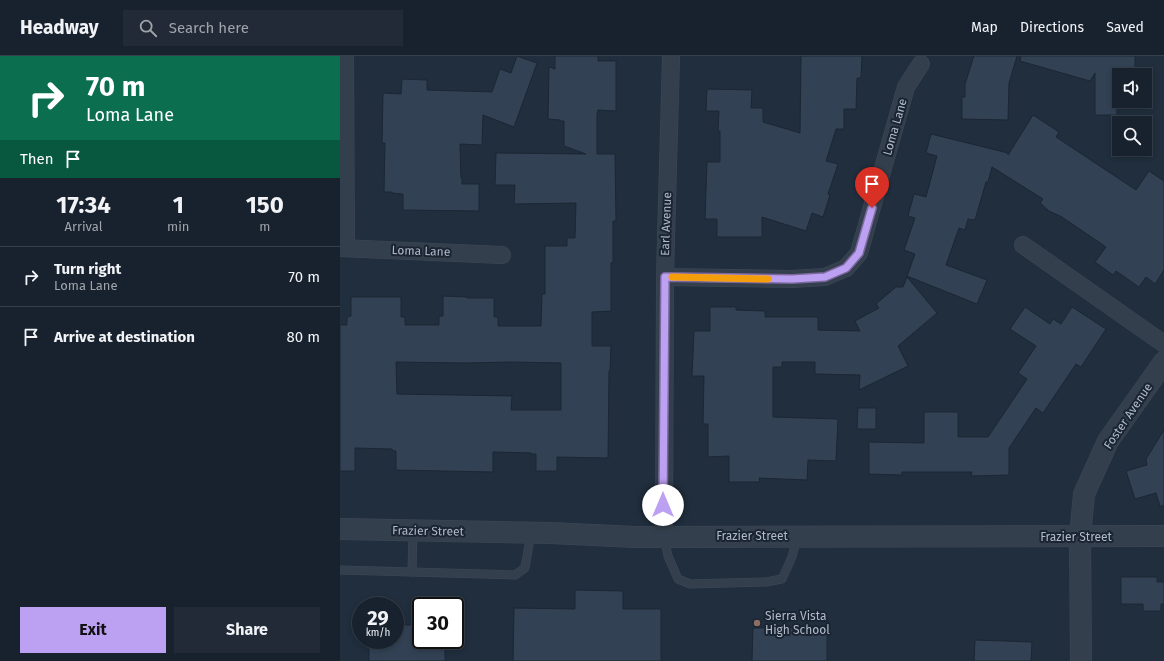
<!DOCTYPE html>
<style>
body{margin:0;font-family:"Fira Sans",sans-serif;background:#212a36;color:#f1f3f6;height:100vh;display:flex;flex-direction:column;font-size:15px;white-space:nowrap}
*{box-sizing:border-box;margin:0}
p{font-size:13px;color:#9fa4aa}
.icon{flex:none;width:22px;height:22px;fill:none;stroke:currentColor;stroke-width:2;stroke-linecap:round;stroke-linejoin:round}
.map{position:relative;flex:1;overflow:hidden}
.drawer{display:flex;flex-direction:column;background:#18222e;width:340px}
.drawer>*{flex:none}
.guide{background:#0b6e4f;color:#fff;overflow:hidden}
.fabs{position:absolute;left:772px;top:12px;display:grid;gap:8px}
.fabs a{display:grid;place-items:center;width:40px;height:40px;border-radius:0px;background:#18222e;box-shadow:0 2px 6px #0003,0 0 0 1px #363f4a;font-size:20px}
.speed{position:absolute;left:12px;top:541px;display:flex;gap:8px;font-size:20px;font-weight:700;text-align:center}
.speed>*{display:grid;place-content:center;width:52px;height:52px;border-radius:50%;background:#18222e;box-shadow:0 2px 6px #0003,0 0 0 1px #363f4a;line-height:1}
.speed small{font-size:10px;font-weight:400}
.speed .limit{border:2px solid #111;border-radius:6px;background:#fff;color:#111}
.pin{position:absolute;display:grid;place-items:center;width:34px;height:34px;color:#fff;margin:-41px -17px;border-radius:50% 50% 50% 0;rotate:-45deg;box-shadow:0 0 4px #0007}
.pin .icon{rotate:45deg}
.me{position:absolute;width:44px;margin:-22px;rotate:0deg;stroke-linejoin:round;filter:drop-shadow(0 0 3px #0008)}
.turn{display:flex;align-items:center;gap:14px;height:84px;padding:0 20px;font-size:18px}
.turn .icon{width:52px;height:52px;stroke-width:2.5}
.turn b{display:block;font-size:28px;line-height:34px}
.then{display:flex;align-items:center;height:38px;padding:0 20px;background:#0003;gap:8px;font-size:15px}
.eta{display:flex;justify-content:space-evenly;align-items:center;height:68px;text-align:center}
.eta b{font-size:24px;font-weight:700;line-height:28px}
.button{display:flex;gap:8px;margin-top:auto;padding:8px 20px}
.button a{flex:1;height:46px;border-radius:0px;background:#bca0f2;color:#111;font-size:16px;font-weight:700;line-height:46px;text-align:center}
.button a+a{background:#212a36;color:#f1f3f6}
ul{padding:0;list-style:none}
li{display:flex;align-items:center;gap:12px;height:60px;padding:0 20px;border-top:1px solid #363f4a}
li div{flex:1}
li b{display:block;font-size:15px}
li em{font-style:normal}
header{display:flex;align-items:center;gap:24px;box-sizing:border-box;height:56px;padding:0 20px;background:#18222e;border-bottom:1px solid #363f4a}
header strong{font-size:19px}
nav{display:flex;gap:22px;margin-inline-start:auto;font-size:14px}
.search{width:280px;height:36px;background:#212a36;display:flex;align-items:center;gap:10px;box-sizing:border-box;padding:0 14px;border-radius:0px;color:#9fa4aa;font-size:15px}
main{display:flex;flex:1;min-height:0}
.map>svg:first-child{display:block}
.building{fill:#324254;stroke:#1c2634;fill-rule:evenodd}
.lines{fill:none;stroke-linecap:round;stroke-linejoin:round}
.service-casing{stroke:#3e4856;stroke-width:9}
.minor-casing{stroke:#3e4856;stroke-width:18}
.tertiary-casing{stroke:#3e4856;stroke-width:22}
.service{stroke:#343f4d;stroke-width:8}
.minor{stroke:#343f4d;stroke-width:17}
.tertiary{stroke:#343f4d;stroke-width:21}
.route-casing{stroke:#7a689d;stroke-width:10}
.route{stroke:#bca0f2;stroke-width:7}
.slow{stroke:#f59e0b;stroke-width:7}
.education-dot{fill:#8d6e63;stroke:#1a2432;stroke-width:1.5}
.labels{text-anchor:middle;dominant-baseline:central;stroke-width:4;stroke-linejoin:round;paint-order:stroke}
.street-label{font-size:12px;fill:#b0bac9;stroke:#1a2432}
.poi-label{font-size:12px;fill:#b0bac9;stroke:#1a2432;text-anchor:start}
</style>
<header>
<strong>Headway</strong>
<div class="search"><svg class="icon" aria-label="search" viewBox="0 0 24 24"><circle cx="10" cy="10" r="6"/><path d="M15 15l6 6"/></svg>Search here</div>
<nav><a>Map</a><a>Directions</a><a>Saved</a></nav>
</header>
<main>
<section class="drawer">
<div class="guide">
<div class="turn"><svg class="icon" aria-label="right" viewBox="0 0 24 24"><path d="M7 20v-9h11M14 6l5 5-5 5"/></svg><div><b>70 m</b>Loma Lane</div></div>
<div class="then">Then<svg class="icon" aria-label="arrive" viewBox="0 0 24 24"><path d="M6 21V4h12l-3 4 3 4H6"/></svg></div>
</div>
<div class="eta">
<div><b>17:34</b><p>Arrival</p></div>
<div><b>1</b><p>min</p></div>
<div><b>150</b><p>m</p></div>
</div>
<ul>
<li><svg class="icon" aria-label="right" viewBox="0 0 24 24"><path d="M7 20v-9h11M14 6l5 5-5 5"/></svg><div><b>Turn right</b><p>Loma Lane</p></div><em>70 m</em></li>
<li><svg class="icon" aria-label="arrive" viewBox="0 0 24 24"><path d="M6 21V4h12l-3 4 3 4H6"/></svg><div><b>Arrive at destination</b></div><em>80 m</em></li>
</ul>
<div class="button"><a>Exit</a><a>Share</a></div>
</section>
<div class="map">
<svg width="824" height="605" viewBox="0 0 824 605">
<rect width="100%" height="100%" fill="#202e3d"/>
<g class="building">
<polygon points="177,0 197,7 174,71 143,59 142,89 120,88 121,122 122,122 122,128 139,128 139,155 63,154 63,138 52,137 52,136 44,136 45,87 42,87 43,37 61,38 62,23 87,24 87,34 152,36 160,13 171,17"/>
<path d="M215,0H258V5H276V55L258,54L257,58V98H275L276,165H273V206L271,207V255L252,256V290H271L270,315H269L268,402L217,401V415H196V398H191V397L153,396V416L56,414V395H53L52,393L15,392V415H0V269H7V261L11,260V241H61V261H65V269H99V260H103V240L127,241V242H154V261H158V270H201L202,238H205V190H227V182H235L236,147L174,148L175,129H155L156,97L246,98L224,90V65H220V64L208,63L209,11L215,13ZM56,306L126,307L172,306L221,307V354H171L172,340L57,338Z"/>
<polygon points="461,0 522,0 521,22 517,22 516,53 504,53 504,73 496,73 486,105 498,108 488,138 490,139 483,161 472,157 466,175 422,161 422,181 377,181 377,163 365,163 367,106 380,106 380,75 378,75 379,55 366,55 367,33 412,34 411,52 423,52 423,66 460,77"/>
<polygon points="634,0 677,0 669,27 668,64 622,63 622,41 625,41 625,28"/>
<polygon points="681,0 795,0 795,19 779,19 779,45 795,45 795,49 777,49 777,59 755,59 755,17 750,25 680,5"/>
<polygon points="693,59 719,76 716,81 796,134 809,115 824,125 824,214 815,228 806,221 799,231 776,215 773,219 755,206 766,191 722,161 709,155 700,147 703,143 652,111 648,126 646,126 635,164 628,163 625,174 619,172 606,209 647,224 637,248 567,220 575,198 564,194 575,162 568,160 574,138 586,141 597,100 586,97 591,78 668,97 668,99"/>
<polygon points="567,221 597,257 558,290 568,310 519,334 520,319 475,318 475,306 442,306 442,311 433,311 433,361 498,363 496,405 468,404 467,424 419,422 420,426 389,426 389,400 368,401 368,368 363,368 364,320 352,320 354,275 370,275 370,251 396,251 396,254 425,255 425,261 478,261 478,274 520,275 515,265 539,252 536,248 556,231 563,231"/>
<polygon points="685,251 710,268 713,263 721,268 732,251 766,273 741,311 736,308 703,357 696,352 669,392 669,419 631,420 632,416 562,416 562,419 529,418 529,386 584,387 584,356 618,356 618,381 648,381 687,323 678,317 696,290 670,273"/>
<polygon points="518,352 536,352 536,373 517,373"/>
<polygon points="824,374 824,450 820,450 816,437 795,443 786,415 807,409 806,403"/>
<polygon points="781,521 817,521 817,526 824,526 824,548 821,548 821,555 803,555 803,548 781,548"/>
<polygon points="235,534 283,535 283,553 321,553 321,605 173,605 174,552 235,553"/>
<polygon points="55,569 81,569 81,584 105,584 105,605 29,605 29,584 55,584"/>
<polygon points="413,572 487,572 487,605 412,605"/>
<polygon points="635,584 692,586 691,605 634,605"/>
</g>
<g class="lines">
<g class="service-casing">
<g id="service">
<polyline points="324,481 328,500 338,523 350,528 426,526 442,523 452,501 457,481"/>
<polyline points="0,514 175,519 185,512 191,477"/>
<polyline points="72,516 73,475"/>
</g>
</g>
<g class="minor-casing">
<g id="minor">
<polyline points="5,0 6,192"/>
<polyline points="683,189 824,288"/>
<polyline points="0,192 162,199"/>
<polyline points="325,221 452,223 485,221 506,212 519,197 566,31 581,8"/>
<polyline points="324,480 325,221 331,0"/>
</g>
</g>
<g class="tertiary-casing">
<g id="tertiary">
<polyline points="0,473 211,477 295,481 824,480"/>
<polyline points="741,605 740,481 744,438 768,385 824,306"/>
</g>
</g>
<use href="#service" class="service"/>
<use href="#minor" class="minor"/>
<use href="#tertiary" class="tertiary"/>
</g>
<g class="lines">
<g class="route-casing">
<polyline id="route" points="323,449 325,221 452,223 485,221 506,212 519,197 532,152"/>
</g>
<use href="#route" class="route"/>
<polyline class="slow" points="332,221 428,223"/>
</g>
<circle class="education-dot" cx="417" cy="567" r="4"/>
<g class="labels">
<g class="street-label">
<text transform="translate(555 71) rotate(-74)">Loma Lane</text>
<text transform="translate(326 168) rotate(-88)">Earl Avenue</text>
<text transform="translate(81 195) rotate(2)">Loma Lane</text>
<text transform="translate(788 360) rotate(-56)">Foster Avenue</text>
<text transform="translate(88 475) rotate(1)">Frazier Street</text>
<text x="412" y="480">Frazier Street</text>
<text x="736" y="481">Frazier Street</text>
</g>
<g class="poi-label">
<text x="425" y="560">Sierra Vista<tspan x="425" dy="14">High School</tspan></text>
</g>
</g>
</svg>
<div class="fabs">
<a><svg class="icon" aria-label="sound" viewBox="0 0 24 24"><path d="M4 9h4l5-4v14l-5-4H4zM17 9q2 3 0 6"/></svg></a>
<a><svg class="icon" aria-label="search" viewBox="0 0 24 24"><circle cx="10" cy="10" r="6"/><path d="M15 15l6 6"/></svg></a>
</div>
<div class="speed"><div>29<small>km/h</small></div><div class="limit">30</div></div>
<div class="pin" style="left:532px;top:152px;background:#d93025"><svg class="icon" aria-label="arrive" viewBox="0 0 24 24"><path d="M6 21V4h12l-3 4 3 4H6"/></svg></div>
<svg class="me" style="left:323px;top:449px" viewBox="-20 -20 40 40"><circle r="19" fill="#fff"/><path d="M0-13L10 11 0 6-10 11z" fill="#bca0f2"/></svg>
</div>
</main>
